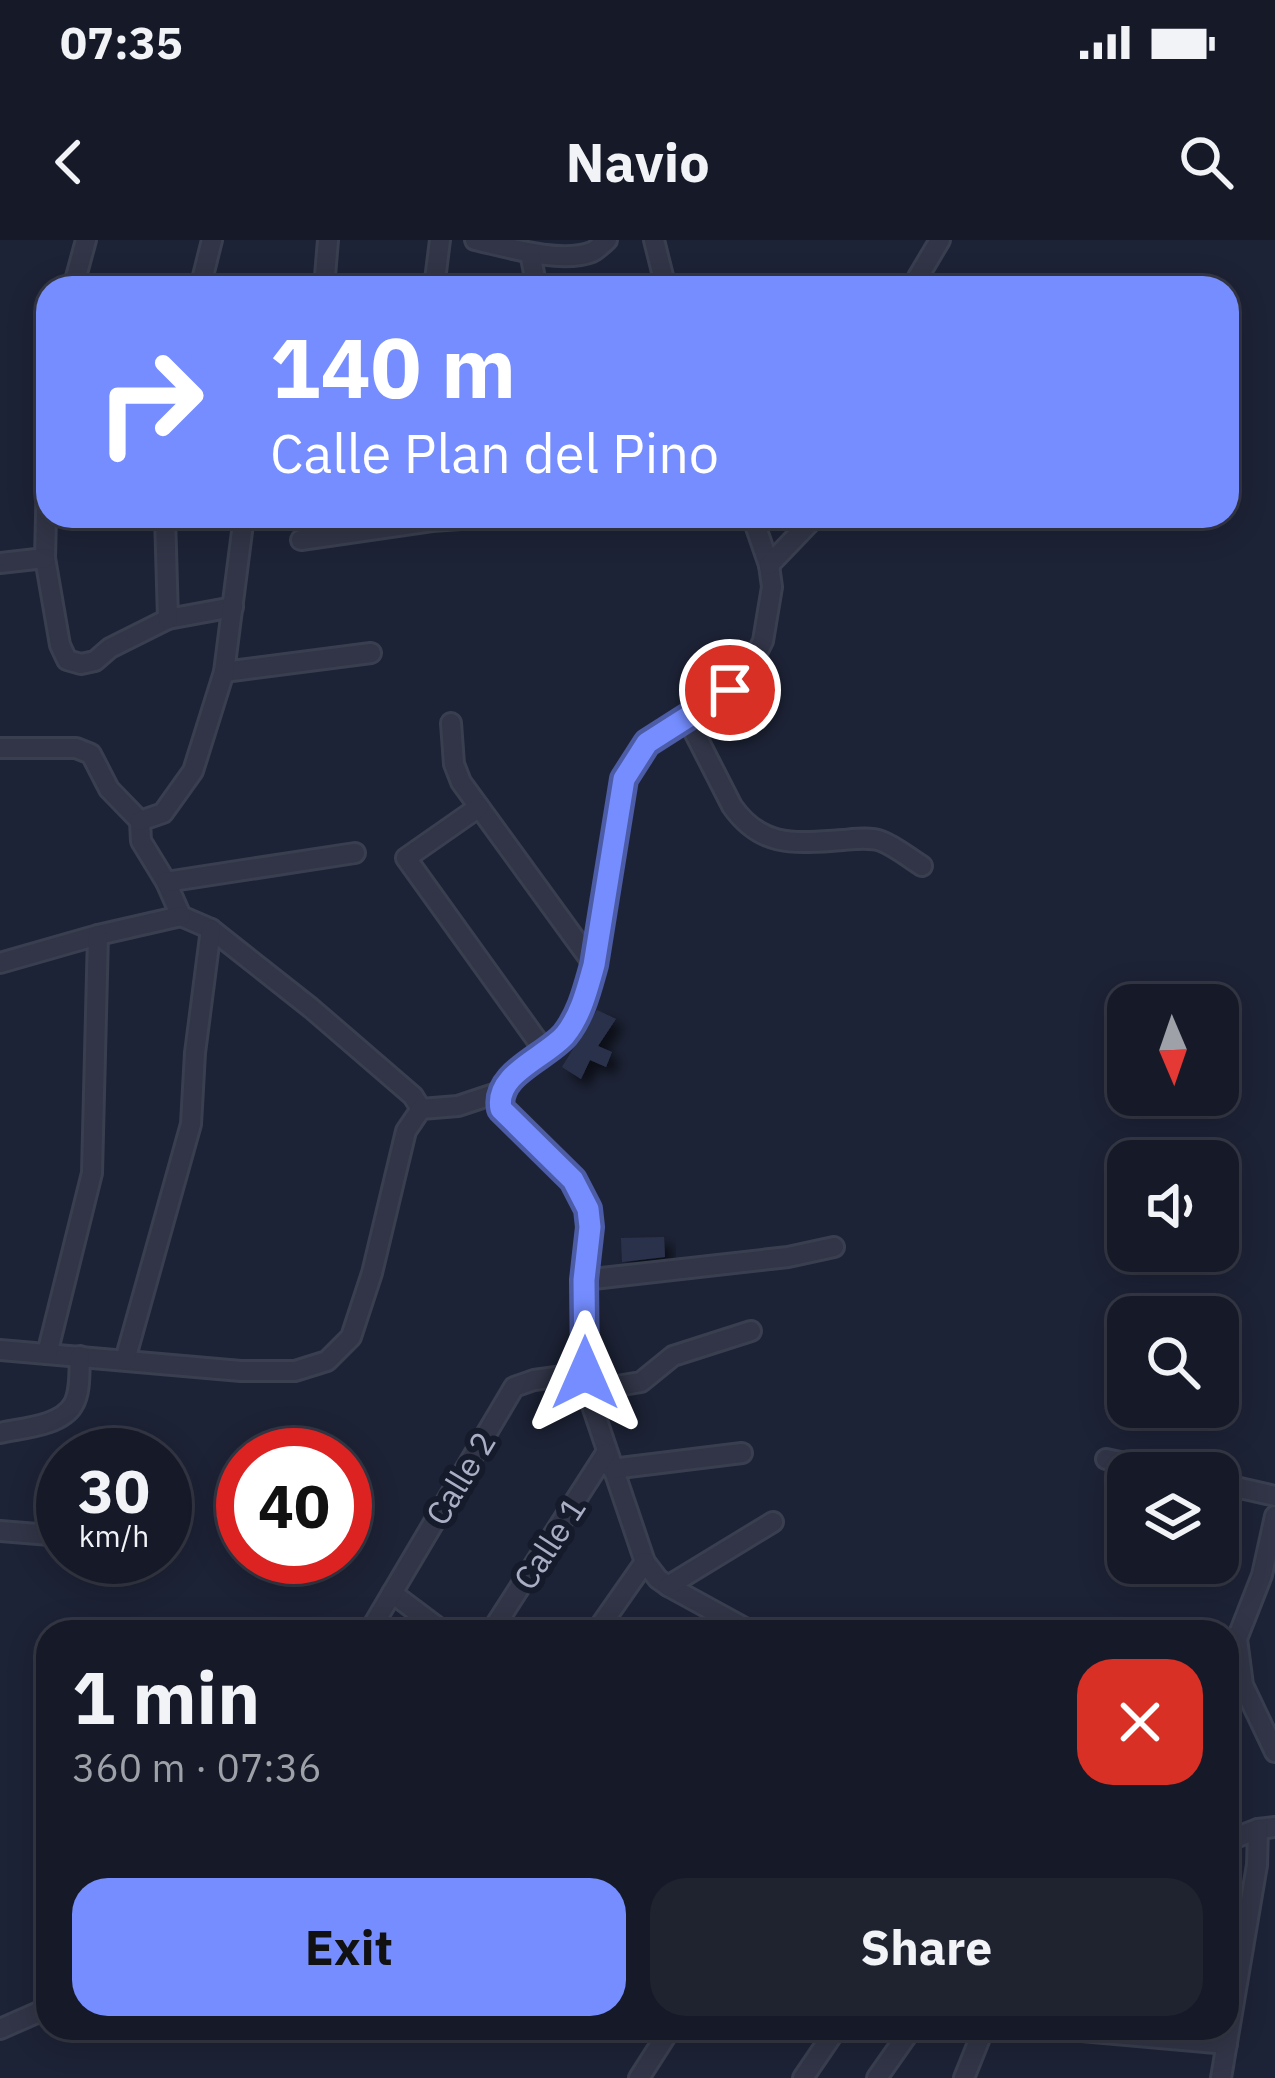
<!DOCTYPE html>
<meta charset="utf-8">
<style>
body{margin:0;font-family:"IBM Plex Sans",sans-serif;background:#1f2330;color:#f1f3f6;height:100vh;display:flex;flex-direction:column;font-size:45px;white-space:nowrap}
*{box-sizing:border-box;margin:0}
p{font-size:39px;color:#9ea1a8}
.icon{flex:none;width:66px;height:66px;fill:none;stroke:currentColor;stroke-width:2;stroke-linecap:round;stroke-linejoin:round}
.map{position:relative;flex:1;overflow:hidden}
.sheet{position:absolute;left:36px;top:1380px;width:1203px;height:420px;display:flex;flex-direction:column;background:#161a28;border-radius:36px;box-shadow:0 6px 30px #0003,0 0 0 3px #353845}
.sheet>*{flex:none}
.banner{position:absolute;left:36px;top:36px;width:1203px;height:252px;border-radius:36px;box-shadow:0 6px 30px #0003,0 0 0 3px #353845;background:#758dff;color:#fff;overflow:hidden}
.needle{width:78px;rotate:178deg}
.buttons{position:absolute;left:1107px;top:744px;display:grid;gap:24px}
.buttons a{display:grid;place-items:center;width:132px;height:132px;border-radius:24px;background:#161a28;box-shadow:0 6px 30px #0003,0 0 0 3px #353845;font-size:60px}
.speed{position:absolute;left:36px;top:1188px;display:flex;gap:24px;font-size:60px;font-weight:700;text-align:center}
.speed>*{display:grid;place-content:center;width:156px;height:156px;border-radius:50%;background:#161a28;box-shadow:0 6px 30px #0003,0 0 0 3px #353845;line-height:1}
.speed small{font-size:30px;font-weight:400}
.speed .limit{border:18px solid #d22;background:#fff;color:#111}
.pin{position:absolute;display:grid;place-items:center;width:102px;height:102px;color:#fff;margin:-51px;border:6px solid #fff;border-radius:50%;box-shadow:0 3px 12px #0007}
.me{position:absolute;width:132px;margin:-66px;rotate:0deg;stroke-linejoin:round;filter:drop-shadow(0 0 9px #0008)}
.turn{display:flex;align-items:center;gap:42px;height:252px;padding:0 36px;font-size:54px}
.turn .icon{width:156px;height:156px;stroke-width:2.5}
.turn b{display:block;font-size:84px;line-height:102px}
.round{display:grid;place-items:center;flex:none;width:126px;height:126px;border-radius:36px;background:#1f2330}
.head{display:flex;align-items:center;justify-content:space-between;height:204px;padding:0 36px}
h1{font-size:72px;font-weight:700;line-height:90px}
.button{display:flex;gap:24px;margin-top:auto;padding:24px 36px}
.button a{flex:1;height:138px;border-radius:36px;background:#758dff;color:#111;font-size:48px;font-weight:700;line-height:138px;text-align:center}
.button a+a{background:#1f2330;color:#f1f3f6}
.status{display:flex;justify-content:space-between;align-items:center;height:84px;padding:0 60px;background:#161a28;direction:ltr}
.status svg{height:33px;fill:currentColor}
header{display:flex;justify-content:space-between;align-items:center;height:156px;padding:0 36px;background:#161a28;font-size:54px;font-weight:700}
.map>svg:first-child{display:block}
.building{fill:#2c324b;filter:url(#shadow)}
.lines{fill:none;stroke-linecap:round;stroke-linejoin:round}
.minor-casing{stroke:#3a3f50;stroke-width:24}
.minor{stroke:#313547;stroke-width:18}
.route-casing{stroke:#4c5ca6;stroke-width:30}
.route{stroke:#758dff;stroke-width:21}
.labels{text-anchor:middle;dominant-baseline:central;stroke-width:12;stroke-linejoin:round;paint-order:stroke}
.street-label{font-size:33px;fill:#aaafc5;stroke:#161b2b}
</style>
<div class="status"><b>07:35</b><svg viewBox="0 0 49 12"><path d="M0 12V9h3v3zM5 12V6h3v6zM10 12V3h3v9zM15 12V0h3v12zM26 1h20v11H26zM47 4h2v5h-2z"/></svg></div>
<header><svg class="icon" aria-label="back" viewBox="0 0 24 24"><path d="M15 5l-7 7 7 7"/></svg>Navio<svg class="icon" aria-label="search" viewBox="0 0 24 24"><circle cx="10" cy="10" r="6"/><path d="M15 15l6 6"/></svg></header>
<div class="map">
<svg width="1275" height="1838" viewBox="0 0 1275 1838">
<defs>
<filter id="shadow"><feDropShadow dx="8" dy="8" stdDeviation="6" flood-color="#0009"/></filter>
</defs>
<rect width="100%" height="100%" fill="#1d2336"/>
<g class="building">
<polygon points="597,770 616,779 598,806 612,812 606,827 590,820 581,839 562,827"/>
<polygon points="664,997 665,1017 622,1022 621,998"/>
</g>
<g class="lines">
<g class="minor-casing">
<g id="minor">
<path d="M475,0C506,7 561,24 592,12C595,11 605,2 607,0"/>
<polyline points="654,0 666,48"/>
<polyline points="530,13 537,48"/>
<polyline points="918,37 940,0"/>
<polyline points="885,47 885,48"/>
<polyline points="73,48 86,0"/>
<polyline points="200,48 212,0"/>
<polyline points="324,48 328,0"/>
<polyline points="434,48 440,0"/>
<polyline points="48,194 45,318 60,405 67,420 81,424 95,421 110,408 168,379 233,367"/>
<polyline points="165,276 168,379"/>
<path d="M752,276L769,325L772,347L763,401L752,423L730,450L647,503L624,539L594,725C587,750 581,775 564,795C544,819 506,829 499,861L507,876L573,941L588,969L590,1002L584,1040L587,1151L645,1322L658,1339L668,1346L752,1392"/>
<polyline points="301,300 432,281 503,276"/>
<polyline points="0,323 45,318"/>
<polyline points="769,325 816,276"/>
<polyline points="224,432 371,413"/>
<path d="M687,478L732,566C762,609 797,603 843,600C855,599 870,597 881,601C895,606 909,618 922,626"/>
<polyline points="451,483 454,524 461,542 594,725"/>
<polyline points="0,508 76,508 91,514 109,549 140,581 141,601 166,642 181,676 211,689 311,768 413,856 421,869"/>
<polyline points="479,567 406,618 536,799 548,810"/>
<polyline points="140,581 163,573 193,531 224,432 244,276"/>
<polyline points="166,642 355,613"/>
<polyline points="0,723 98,695 181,676"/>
<polyline points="584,1040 788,1017 834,1007"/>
<polyline points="0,1110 241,1131 295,1131 327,1121 351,1097 372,1033 406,891 421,869 458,866 500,852"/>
<polyline points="47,1114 92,933 98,695"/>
<polyline points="125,1120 191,884 195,813 211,689"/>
<polyline points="587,1151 641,1142 673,1116 751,1091"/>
<path d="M0,1193C22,1188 61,1186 73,1165C81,1152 79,1131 80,1116"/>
<polyline points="1106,1219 1172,1233"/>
<polyline points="612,1229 742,1213"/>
<polyline points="1218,1243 1275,1256"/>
<polyline points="1275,1276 1262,1335 1237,1399 1243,1445 1275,1512"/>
<polyline points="0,1291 50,1295"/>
<polyline points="668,1346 773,1282"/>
<polyline points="392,1353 444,1392"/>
<polyline points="369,1392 514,1147 534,1140 585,1133"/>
<polyline points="491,1392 606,1213"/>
<polyline points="596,1392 645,1322"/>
<polyline points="1227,1601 1258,1589 1275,1587"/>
<polyline points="1048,1788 1227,1804"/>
<polyline points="0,1789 48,1768"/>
<polyline points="639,1838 671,1788"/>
<polyline points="803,1838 837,1788"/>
<polyline points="877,1838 912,1788"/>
<polyline points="964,1838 984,1788"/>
<polyline points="1221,1838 1257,1625 1258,1589"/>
</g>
</g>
<use href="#minor" class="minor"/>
</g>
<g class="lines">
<g class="route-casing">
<path id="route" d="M585,1133L584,1040L590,987L588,969L573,940L501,869C494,834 545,818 565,795C581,775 587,750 594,725L624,539L647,503L730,450"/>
</g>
<use href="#route" class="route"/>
</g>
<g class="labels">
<g class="street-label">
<text transform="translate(460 1238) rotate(-59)">Calle 2</text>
<text transform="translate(549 1303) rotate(-57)">Calle 1</text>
</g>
</g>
</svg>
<div class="buttons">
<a><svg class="needle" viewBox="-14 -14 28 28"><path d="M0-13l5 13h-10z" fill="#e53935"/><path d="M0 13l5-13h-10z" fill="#9ea1a8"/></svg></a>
<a><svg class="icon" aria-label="sound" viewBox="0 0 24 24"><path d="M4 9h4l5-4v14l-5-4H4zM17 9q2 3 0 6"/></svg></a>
<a><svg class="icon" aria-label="search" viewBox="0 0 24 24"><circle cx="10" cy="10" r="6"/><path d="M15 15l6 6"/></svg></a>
<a><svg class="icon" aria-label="layers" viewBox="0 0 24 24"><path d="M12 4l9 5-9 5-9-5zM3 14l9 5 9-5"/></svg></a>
</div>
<div class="speed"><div>30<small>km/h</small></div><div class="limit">40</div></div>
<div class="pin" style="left:730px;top:450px;background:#d93025"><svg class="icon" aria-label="arrive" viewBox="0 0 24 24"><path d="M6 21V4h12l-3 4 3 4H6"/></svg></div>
<svg class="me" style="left:585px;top:1133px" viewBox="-20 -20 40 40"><path d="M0-17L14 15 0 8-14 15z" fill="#758dff" stroke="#fff" stroke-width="4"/></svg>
<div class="banner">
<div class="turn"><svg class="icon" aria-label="right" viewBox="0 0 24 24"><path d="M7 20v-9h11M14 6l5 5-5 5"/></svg><div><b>140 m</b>Calle Plan del Pino</div></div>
</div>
<section class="sheet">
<div class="head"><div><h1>1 min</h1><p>360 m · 07:36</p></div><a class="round" style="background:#d93025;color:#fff"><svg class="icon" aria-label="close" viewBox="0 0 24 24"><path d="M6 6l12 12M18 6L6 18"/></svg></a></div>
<div class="button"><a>Exit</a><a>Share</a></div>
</section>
</div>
